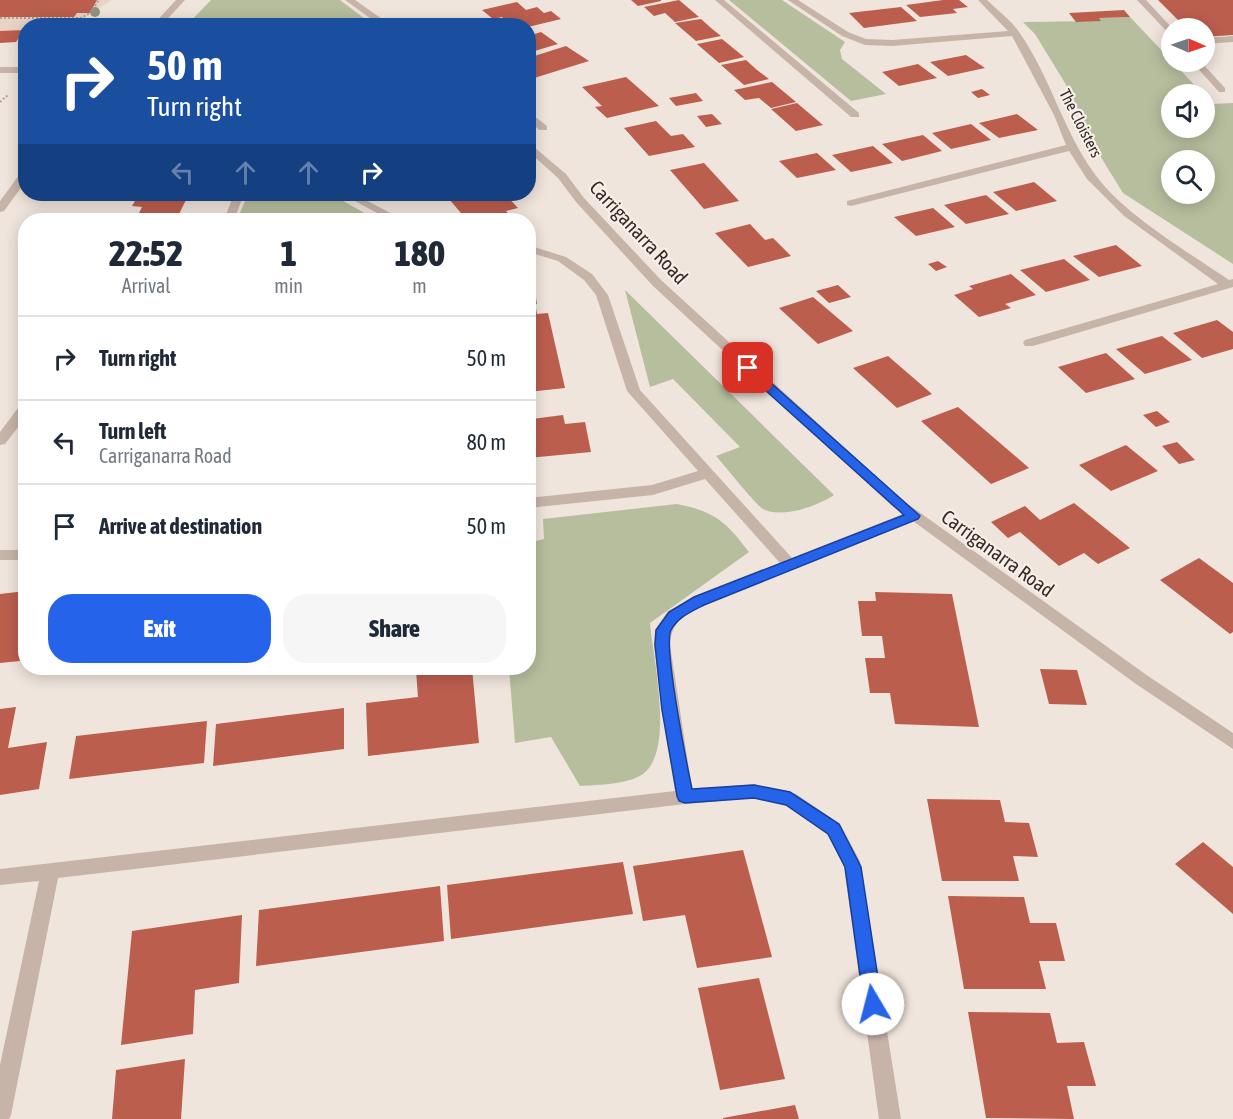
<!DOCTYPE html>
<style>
body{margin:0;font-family:"Asap Condensed",sans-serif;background:#f6f6f7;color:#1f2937;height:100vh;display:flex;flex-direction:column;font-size:22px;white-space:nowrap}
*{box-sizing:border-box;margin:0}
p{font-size:20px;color:#747a83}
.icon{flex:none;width:33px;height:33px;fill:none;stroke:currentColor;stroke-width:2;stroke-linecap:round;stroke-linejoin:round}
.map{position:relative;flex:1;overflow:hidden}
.sheet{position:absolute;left:18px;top:213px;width:518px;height:462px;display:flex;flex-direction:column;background:#fff;border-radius:24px;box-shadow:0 3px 15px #0003}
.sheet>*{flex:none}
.top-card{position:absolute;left:18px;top:18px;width:518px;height:183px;border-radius:24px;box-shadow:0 3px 15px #0003;background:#1a4fa0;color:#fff;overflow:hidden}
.needle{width:39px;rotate:92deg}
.fabs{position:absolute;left:1161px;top:18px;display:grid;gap:12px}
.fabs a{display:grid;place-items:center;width:54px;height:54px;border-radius:50%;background:#fff;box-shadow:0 3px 15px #0003;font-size:30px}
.pin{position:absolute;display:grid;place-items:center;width:51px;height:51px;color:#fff;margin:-26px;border-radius:12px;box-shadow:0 3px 9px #0006}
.me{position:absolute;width:66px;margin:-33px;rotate:352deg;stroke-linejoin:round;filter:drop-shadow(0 0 4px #0008)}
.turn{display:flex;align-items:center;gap:21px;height:126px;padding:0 30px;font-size:27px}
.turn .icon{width:78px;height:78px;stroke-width:2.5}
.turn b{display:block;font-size:42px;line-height:51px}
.lanes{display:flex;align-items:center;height:57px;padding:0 30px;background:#0003;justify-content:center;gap:30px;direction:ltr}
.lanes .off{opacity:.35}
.eta{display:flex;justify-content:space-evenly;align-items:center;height:102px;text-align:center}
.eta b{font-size:36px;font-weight:800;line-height:42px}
.action{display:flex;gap:12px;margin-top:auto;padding:12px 30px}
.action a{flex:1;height:69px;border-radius:24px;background:#2563eb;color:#fff;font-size:24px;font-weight:800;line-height:69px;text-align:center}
.action a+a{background:#f6f6f7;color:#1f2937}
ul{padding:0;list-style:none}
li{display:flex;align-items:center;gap:18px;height:84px;padding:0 30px;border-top:2px solid #e0e1e3}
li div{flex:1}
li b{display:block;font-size:22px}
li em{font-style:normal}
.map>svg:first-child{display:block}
.green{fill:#b6be9e;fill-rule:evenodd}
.plaza{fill:#e7d4c5}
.building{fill:#bc5e4e}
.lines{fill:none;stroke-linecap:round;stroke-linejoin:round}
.path{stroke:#b39e94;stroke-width:2;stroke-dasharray:2 2;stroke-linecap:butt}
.service{fill:#c7b4a9;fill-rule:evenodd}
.minor{fill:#c7b4a9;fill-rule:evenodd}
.tertiary{fill:#c7b4a9;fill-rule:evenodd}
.tree{fill:#94947c}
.route{fill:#2563eb;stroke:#184099;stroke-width:1.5}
.labels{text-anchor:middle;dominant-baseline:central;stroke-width:4.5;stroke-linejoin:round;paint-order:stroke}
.far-street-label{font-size:16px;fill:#352b28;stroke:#f8efe8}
.street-label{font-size:20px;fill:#352b28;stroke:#f8efe8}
</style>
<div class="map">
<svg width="1233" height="1119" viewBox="0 0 1233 1119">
<rect width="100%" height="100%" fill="#f0e5dc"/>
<g class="green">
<polygon points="211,0 340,0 373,25 187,25"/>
<polygon points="729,0 782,0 845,42 840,50 842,59 886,94 851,101"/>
<path d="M1130,17L1203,94H1172V128H1204L1205,96L1212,104L1233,103V264L1123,193L1099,154L1068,88L1035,34L1023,22L1100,21L1099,18ZM1172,160H1204V194H1172Z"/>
<polygon points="248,194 324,194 336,197 377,220 237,220"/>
<path d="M625,290L834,495C818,506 781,519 763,509C754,503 726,467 716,456L740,447L673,379L650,387Z"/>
<path d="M677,504C716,512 726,522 749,552L650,623C653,659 675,750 643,774C629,784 598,785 580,786L551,737L515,743L509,668H528V543L544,539L543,519Z"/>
</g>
<polygon class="plaza" points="97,0 112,0 80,20 62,25 26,26 25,38 17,41 24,31 0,31 0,17 74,17 77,13 90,13"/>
<g class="building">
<polygon points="0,0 97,0 90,13 77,13 74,17 0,17"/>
<polygon points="631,0 661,0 661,1 638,6"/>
<polygon points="679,0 699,17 675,22 665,13 654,16 644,7"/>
<polygon points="943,0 959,0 968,7 953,9 957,13 920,17 906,5"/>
<polygon points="1158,0 1233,0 1233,35 1204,37 1204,28 1186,28"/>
<polygon points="517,2 526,10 537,7 544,13 551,11 561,19 528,27 501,26 498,23 506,20 502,17 493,19 482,10"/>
<polygon points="901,7 917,21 864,28 849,13"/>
<polygon points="1124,10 1130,17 1099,18 1101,21 1076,22 1069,13"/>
<polygon points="701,19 711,28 721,36 696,41 675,23"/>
<polygon points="24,30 16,42 0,43 0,31"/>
<polygon points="541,32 558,44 528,53 528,36"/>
<polygon points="722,39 744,57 719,63 697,44"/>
<polygon points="566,46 589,61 531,79 528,77 528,58"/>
<polygon points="966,55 985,68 948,76 930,62"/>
<polygon points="746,60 757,70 769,79 744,85 721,65"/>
<polygon points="918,64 937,78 899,86 882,72"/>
<polygon points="626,77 659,106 607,118 595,107 602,106 582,87"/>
<polygon points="772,82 796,102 771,108 759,98 745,100 734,90"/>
<polygon points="982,89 990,95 978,98 971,92"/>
<polygon points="696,93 703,101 676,106 669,98"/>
<polygon points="797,103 823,125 796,131 771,109"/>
<polygon points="712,114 722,124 706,127 697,116"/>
<polygon points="1017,114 1038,130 999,138 979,123"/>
<polygon points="656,121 671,136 683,134 695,147 649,156 624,128"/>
<polygon points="971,124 991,140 951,149 932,133"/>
<polygon points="923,135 942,151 902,161 882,144"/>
<polygon points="873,146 893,163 851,172 832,155"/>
<polygon points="817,153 836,170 797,178 779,161"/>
<polygon points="704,163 739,201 704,209 670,170"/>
<polygon points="1034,182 1057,201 1016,211 993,192"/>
<polygon points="149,194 189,194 178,216 138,215 142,207 132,206 138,196 147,196"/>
<polygon points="471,194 487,194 491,198 506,195 518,208 506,211 514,220 467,220 449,199"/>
<polygon points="986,195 1009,214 966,224 944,205"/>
<polygon points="933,208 955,227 916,236 894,217"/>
<polygon points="750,224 765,240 773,238 791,256 748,267 715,233"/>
<polygon points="1116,245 1142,266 1099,277 1073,256"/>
<polygon points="528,258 529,258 537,304 528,305"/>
<polygon points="1064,259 1090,280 1046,292 1020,270"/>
<polygon points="938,261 947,267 936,271 928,264"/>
<polygon points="1011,274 1036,295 1005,304 1011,308 979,317 954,295 973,289 969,286"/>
<polygon points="838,285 851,297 829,303 816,291"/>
<polygon points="813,297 853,331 818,344 779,308"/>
<polygon points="536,308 537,314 548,313 565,388 528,392 528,309"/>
<polygon points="1217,320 1233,332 1233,349 1202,358 1173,333"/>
<polygon points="1162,336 1192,360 1145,374 1116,349"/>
<polygon points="1106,353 1135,379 1086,393 1058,367"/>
<polygon points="888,356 932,394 897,408 853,368"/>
<polygon points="958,407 1029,468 991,484 921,421"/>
<polygon points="1157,411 1170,422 1156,427 1143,415"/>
<polygon points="563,415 565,424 585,422 591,452 528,458 528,427 534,426 532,419"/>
<polygon points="1177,442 1195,460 1179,464 1162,446"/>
<polygon points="1126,445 1158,471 1111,491 1079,465"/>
<polygon points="1074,503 1130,548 1098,564 1084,553 1059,566 1020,532 1008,538 991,522 1025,506 1040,520"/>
<polygon points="1199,558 1233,583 1233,632 1230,634 1160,580"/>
<polygon points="26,591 26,635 20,661 0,663 0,594"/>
<polygon points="875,592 952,594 979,727 895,724 890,693 870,693 865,658 885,658 882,636 862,636 858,601 876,601"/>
<polygon points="437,668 472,668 479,743 368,756 366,703 418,697 416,670"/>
<polygon points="1040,669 1077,670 1087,705 1049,704"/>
<polygon points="16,707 8,748 47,742 39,789 0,795 0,709"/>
<polygon points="344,708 344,749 213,766 216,724"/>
<polygon points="207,721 204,763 69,779 76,736"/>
<polygon points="927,799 1000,800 1005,822 1029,823 1038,857 1013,856 1019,881 942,881"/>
<polygon points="1203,842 1233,867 1233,914 1175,864"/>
<polygon points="743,850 772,957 697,968 685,915 643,921 633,866"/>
<polygon points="623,862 633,914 451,939 447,885"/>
<polygon points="440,886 444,941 256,966 259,910"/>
<polygon points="948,896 1024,897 1030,923 1056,923 1065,961 1039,961 1046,989 964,989"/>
<polygon points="242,915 239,983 195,990 193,1034 121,1045 132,931"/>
<polygon points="759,978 785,1079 720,1090 698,988"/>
<polygon points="968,1012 1050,1013 1057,1043 1084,1042 1096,1086 1067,1086 1074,1119 986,1118"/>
<polygon points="185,1059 181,1119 112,1119 116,1070"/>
<polygon points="795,1105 799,1119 723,1119 723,1118"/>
</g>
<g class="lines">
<g class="path">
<polyline points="0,18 81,18 90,13 99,0"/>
<polyline points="0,102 8,95"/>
</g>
<g class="service">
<polygon points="1137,0 1146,0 1172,28 1172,37"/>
<polygon points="1233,36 1233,42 1204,44 1204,38"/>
<polygon points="1192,62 1201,62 1225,88 1225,92 1219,92"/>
</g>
<g class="minor">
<polygon points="345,0 355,0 392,26 381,26"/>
<polygon points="715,0 724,0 859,113 859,117 851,117"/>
<path d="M788,0H798L848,32L866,39L892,40L1008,31L978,0H987C997,10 1011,20 1019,32C1050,76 1063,130 1094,173C1124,215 1187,251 1229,280L1233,279V287L1033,346H1025L1023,343L1025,340L1218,284L1124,216L1087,179L1069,151L851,206L847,205V201L1066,145L1054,115L1012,36L892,46L865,45L842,36Z"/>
<rect x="0" y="67" width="26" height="6"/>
<polygon points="528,111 547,126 547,130 539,130 528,119"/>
<polygon points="234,194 244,194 234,220 224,220"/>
<polygon points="342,194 354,194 404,220 390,220"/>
<path d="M528,245L566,257L592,274L608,295L640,390L792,558L908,512L913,511L920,516L918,520L704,605C684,616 672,620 670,645L692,789L754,784L796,794L840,824L860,861L901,1119H879L844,867L828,834L785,805L754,798L685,804L58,878L11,1115L9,1119H0V1065L39,881L0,885V869L675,791L662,710L654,645L655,630L668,611L694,597L780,563L705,479L653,495L528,508V498L652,485L698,471L627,391L596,295L584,280L558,261L528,252Z"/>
<polygon points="26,403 26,417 5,444 0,445 0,432 21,404"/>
<rect x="0" y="550" width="26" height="10"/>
</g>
<g class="tertiary">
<polygon points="176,0 185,0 161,26 152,26"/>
<polygon points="528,142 566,174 584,198 661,280 901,499 1148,676 1233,733 1233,749 1136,684 891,505 653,286 576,202 558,178 528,151"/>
<polygon points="26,170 26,181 4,211 0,212 0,201 22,171"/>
</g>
</g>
<circle class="tree" cx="95" cy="12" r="5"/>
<path class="route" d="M748,365L752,366L920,516L918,519L704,605C692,611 678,617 671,630C663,645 687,765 692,789L754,785L790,792L839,824L861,867L882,1004L879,1010L873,1013L866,1010L864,1004L845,867L828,834L786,805L754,798L685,803L679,801L677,796L662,710L655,645L656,630L669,612L694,597L904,515L744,371V366Z"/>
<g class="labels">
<g class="far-street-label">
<text transform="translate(1081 123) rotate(63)">The Cloisters</text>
</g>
<g class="street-label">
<text transform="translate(639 232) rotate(47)">Carriganarra Road</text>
<text transform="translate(998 553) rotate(36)">Carriganarra Road</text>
</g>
</g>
</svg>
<div class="fabs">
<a><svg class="needle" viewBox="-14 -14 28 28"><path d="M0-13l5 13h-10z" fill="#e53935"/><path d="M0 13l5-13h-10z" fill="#747a83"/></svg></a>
<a><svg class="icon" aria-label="sound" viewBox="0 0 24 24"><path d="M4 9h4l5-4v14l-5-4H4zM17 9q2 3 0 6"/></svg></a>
<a><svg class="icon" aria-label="search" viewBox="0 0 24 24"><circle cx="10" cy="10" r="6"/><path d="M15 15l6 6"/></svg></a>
</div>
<div class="pin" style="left:748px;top:368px;background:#d93025"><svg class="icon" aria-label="arrive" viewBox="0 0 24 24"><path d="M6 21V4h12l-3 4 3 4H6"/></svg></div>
<svg class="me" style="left:873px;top:1004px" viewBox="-20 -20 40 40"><circle r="19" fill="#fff"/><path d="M0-13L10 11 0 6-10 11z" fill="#2563eb"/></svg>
<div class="top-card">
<div class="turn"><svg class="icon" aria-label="right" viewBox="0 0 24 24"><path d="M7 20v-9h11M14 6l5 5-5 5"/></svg><div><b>50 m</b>Turn right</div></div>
<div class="lanes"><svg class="icon off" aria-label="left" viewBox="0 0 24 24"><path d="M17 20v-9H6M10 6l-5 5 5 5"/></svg><svg class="icon off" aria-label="ahead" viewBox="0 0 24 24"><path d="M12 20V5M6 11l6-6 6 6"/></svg><svg class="icon off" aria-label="ahead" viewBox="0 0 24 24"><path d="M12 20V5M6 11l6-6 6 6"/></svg><svg class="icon" aria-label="right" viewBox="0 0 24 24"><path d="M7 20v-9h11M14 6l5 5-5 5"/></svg></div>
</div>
<section class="sheet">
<div class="eta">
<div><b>22:52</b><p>Arrival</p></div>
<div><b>1</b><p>min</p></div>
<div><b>180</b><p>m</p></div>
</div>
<ul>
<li><svg class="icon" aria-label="right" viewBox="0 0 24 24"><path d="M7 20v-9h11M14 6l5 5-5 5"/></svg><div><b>Turn right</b></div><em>50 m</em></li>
<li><svg class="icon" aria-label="left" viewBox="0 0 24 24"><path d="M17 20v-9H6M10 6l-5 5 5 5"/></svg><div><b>Turn left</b><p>Carriganarra Road</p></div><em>80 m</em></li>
<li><svg class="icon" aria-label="arrive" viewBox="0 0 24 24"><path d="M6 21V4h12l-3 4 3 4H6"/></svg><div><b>Arrive at destination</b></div><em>50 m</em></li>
</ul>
<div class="action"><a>Exit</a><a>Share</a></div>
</section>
</div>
